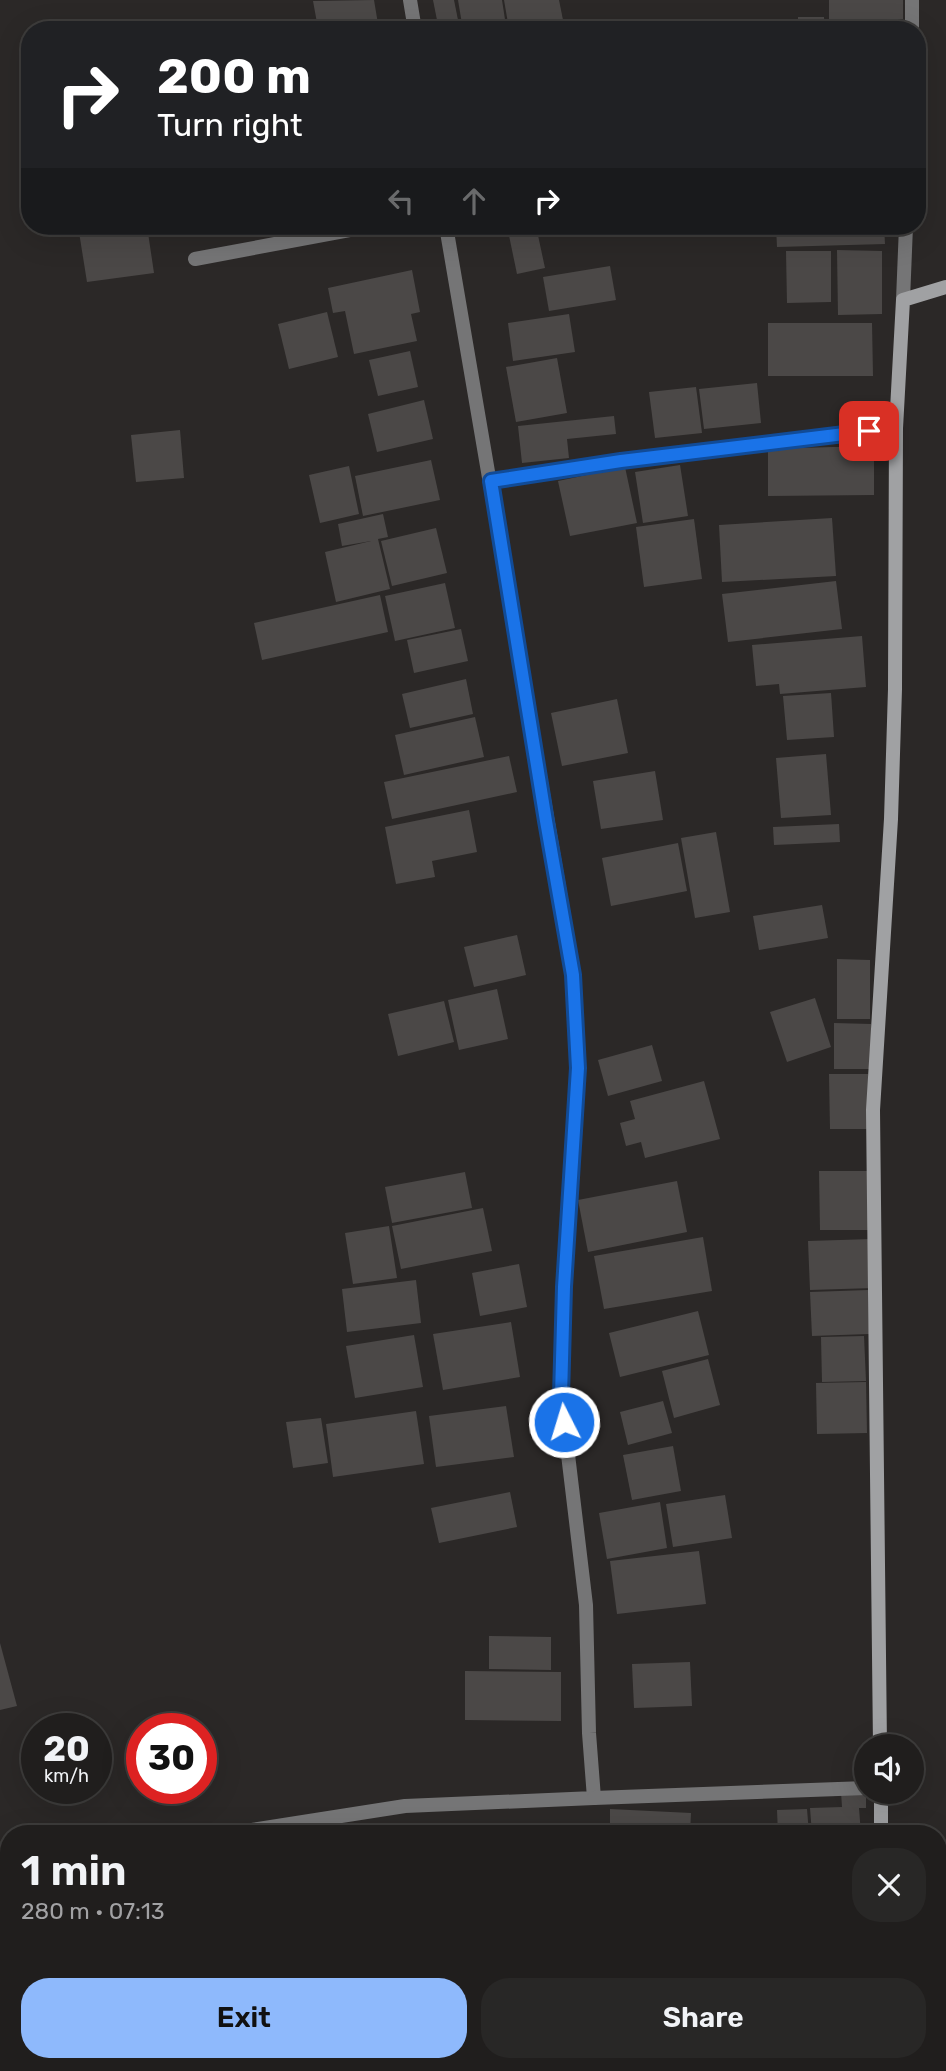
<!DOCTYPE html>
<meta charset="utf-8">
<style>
body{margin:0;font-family:Rubik,sans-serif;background:#282726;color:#f1f3f6;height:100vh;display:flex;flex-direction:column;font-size:26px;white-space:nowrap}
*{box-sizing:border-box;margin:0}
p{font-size:23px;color:#a2a2a4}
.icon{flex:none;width:38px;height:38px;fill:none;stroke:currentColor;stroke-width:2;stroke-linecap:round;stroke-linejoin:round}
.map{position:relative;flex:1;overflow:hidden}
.sheet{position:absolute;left:0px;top:1825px;width:947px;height:247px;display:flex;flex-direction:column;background:#201e1d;border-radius:28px 28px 0 0;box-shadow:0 7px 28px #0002,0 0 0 2px #3d3c3b}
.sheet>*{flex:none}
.hud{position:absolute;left:21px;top:21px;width:905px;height:214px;border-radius:28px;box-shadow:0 7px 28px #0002,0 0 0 2px #3d3c3b;background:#202124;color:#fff;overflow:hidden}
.buttons{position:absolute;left:854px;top:1734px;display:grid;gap:14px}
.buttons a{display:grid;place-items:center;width:70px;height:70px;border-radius:50%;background:#201e1d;box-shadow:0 7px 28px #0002,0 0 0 2px #3d3c3b;font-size:35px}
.speed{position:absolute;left:21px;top:1713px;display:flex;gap:14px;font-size:35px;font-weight:700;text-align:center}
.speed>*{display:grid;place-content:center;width:91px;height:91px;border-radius:50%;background:#201e1d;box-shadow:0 7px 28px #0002,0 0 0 2px #3d3c3b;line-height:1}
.speed small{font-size:18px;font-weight:400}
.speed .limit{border:10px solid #d22;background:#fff;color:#111}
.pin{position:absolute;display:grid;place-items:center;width:60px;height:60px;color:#fff;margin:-30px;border-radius:14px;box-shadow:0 4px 10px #0006}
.me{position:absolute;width:77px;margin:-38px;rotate:355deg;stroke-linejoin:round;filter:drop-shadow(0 0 5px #0008)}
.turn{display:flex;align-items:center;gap:24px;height:147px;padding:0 21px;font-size:32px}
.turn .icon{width:91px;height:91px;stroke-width:2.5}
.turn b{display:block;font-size:49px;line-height:60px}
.lanes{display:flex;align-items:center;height:66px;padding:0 21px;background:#0003;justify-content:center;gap:35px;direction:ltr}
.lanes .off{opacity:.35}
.round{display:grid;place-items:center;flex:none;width:74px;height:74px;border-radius:28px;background:#282726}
.head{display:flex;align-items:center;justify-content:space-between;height:119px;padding:0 21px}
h1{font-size:42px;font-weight:600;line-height:52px}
.cta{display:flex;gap:14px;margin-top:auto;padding:14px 21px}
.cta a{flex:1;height:80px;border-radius:28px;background:#8eb9fc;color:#111;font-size:28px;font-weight:600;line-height:80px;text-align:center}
.cta a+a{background:#282726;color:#f1f3f6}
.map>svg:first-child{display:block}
.building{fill:#4b4847}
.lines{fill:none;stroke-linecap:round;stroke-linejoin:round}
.minor{stroke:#757576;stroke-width:14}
.tertiary{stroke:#757576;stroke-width:14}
.secondary{stroke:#a0a1a3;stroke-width:14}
.route-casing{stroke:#114b97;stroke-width:18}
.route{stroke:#1a73e8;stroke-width:12}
</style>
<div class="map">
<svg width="946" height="2071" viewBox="0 0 946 2071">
<rect width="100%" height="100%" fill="#2b2827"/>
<g class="building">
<polygon points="374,0 379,30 288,30 317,23 313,1"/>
<polygon points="433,0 454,0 460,30 439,30"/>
<polygon points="458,0 502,0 506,26 486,30 463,30"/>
<polygon points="504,0 559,0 563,20 509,29"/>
<polygon points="829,0 903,0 903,19 885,19 885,30 829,30"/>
<polygon points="798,17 824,17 825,30 798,30"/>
<polygon points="127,226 147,226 154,273 87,282 79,232"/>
<polygon points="468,226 504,226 504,227 470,234"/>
<polygon points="507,226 536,226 545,268 517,274"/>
<polygon points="776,226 884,226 885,244 777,247"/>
<polygon points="837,250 882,251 882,314 838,315"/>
<polygon points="786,251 831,251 831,302 787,303"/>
<polygon points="610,266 616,300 549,311 543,277"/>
<polygon points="412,270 420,312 411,314 417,341 354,354 345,311 333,313 328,288"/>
<polygon points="327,312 338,357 289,369 278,324"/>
<polygon points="569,314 575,352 513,361 508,323"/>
<polygon points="768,323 872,323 873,376 768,376"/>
<polygon points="410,351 418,387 378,396 369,360"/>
<polygon points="557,358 567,413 516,422 506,367"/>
<polygon points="757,383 761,423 704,429 699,389"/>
<polygon points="696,387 702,433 655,438 649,392"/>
<polygon points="424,400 433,439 377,452 368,414"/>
<polygon points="614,416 616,434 567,439 569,458 522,463 518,426"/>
<polygon points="180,430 184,478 136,482 131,435"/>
<polygon points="833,447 874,447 874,495 768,496 768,449"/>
<polygon points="431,460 440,500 363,516 355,476"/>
<polygon points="680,465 688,516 643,523 635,472"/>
<polygon points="349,466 359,514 320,523 309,475"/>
<polygon points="625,467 637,523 570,536 558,481"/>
<polygon points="383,514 388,537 378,539 390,589 336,602 325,552 371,541 342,546 338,524"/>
<polygon points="832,518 836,576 722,582 719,525"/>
<polygon points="694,519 702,579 644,587 636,527"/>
<polygon points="436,528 447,573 392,586 381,541"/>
<polygon points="836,581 842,629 728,642 722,594"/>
<polygon points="445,583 455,628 395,641 385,596"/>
<polygon points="380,595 388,632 262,660 254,623"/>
<polygon points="461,629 468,661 414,673 407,640"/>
<polygon points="862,636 866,687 780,694 779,684 756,686 752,645"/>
<polygon points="466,679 473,714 410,728 402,694"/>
<polygon points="831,693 834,737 787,740 783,696"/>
<polygon points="617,699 628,753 562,766 551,713"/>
<polygon points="475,717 484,757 404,775 395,735"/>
<polygon points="826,754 831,815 781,818 776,758"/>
<polygon points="509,756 517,792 392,819 384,782"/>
<polygon points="655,771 663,820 601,829 593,781"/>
<polygon points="469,810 477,852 432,861 435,877 396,884 385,827"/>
<polygon points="839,824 840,842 774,845 773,827"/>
<polygon points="716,832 730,912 695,918 681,838"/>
<polygon points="678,843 687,891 611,906 602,858"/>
<polygon points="822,905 828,938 759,950 753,916"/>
<polygon points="517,935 526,975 474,987 464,947"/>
<polygon points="837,959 870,960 870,1019 837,1019"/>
<polygon points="497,989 508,1039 459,1050 448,1000"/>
<polygon points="815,998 831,1047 787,1062 770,1012"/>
<polygon points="444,1001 454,1042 398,1056 388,1014"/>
<polygon points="834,1023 871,1024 871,1069 834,1069"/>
<polygon points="652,1045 662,1081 608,1096 598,1060"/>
<polygon points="829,1074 868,1074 869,1129 830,1129"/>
<polygon points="704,1081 720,1139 645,1158 641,1142 626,1146 620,1123 635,1119 630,1101"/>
<polygon points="819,1171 870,1171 870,1230 820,1230"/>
<polygon points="465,1172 472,1208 392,1223 385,1187"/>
<polygon points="677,1181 687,1232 588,1252 578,1200"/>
<polygon points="483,1208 492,1251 401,1269 392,1226"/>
<polygon points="389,1226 397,1278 353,1284 345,1233"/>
<polygon points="703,1237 712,1291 604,1309 594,1256"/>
<polygon points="872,1239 874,1288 810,1290 808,1241"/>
<polygon points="519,1264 527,1307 480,1316 472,1273"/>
<polygon points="416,1280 421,1323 347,1332 342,1289"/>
<polygon points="868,1290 869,1334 812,1336 810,1292"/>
<polygon points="698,1311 709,1355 620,1377 609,1333"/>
<polygon points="511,1322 520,1377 443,1390 433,1334"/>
<polygon points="414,1335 423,1387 355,1398 346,1346"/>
<polygon points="864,1336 866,1381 822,1382 821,1337"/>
<polygon points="708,1359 720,1405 674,1418 662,1371"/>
<polygon points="866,1382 867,1433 817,1434 816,1383"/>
<polygon points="663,1401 672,1433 628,1445 620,1412"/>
<polygon points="506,1406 514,1457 436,1467 429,1416"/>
<polygon points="416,1411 424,1464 333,1477 326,1424"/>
<polygon points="321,1418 328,1463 293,1468 286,1422"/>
<polygon points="673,1446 681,1491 632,1500 623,1455"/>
<polygon points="510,1492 517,1527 439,1543 431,1508"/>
<polygon points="725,1495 732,1538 673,1547 666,1504"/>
<polygon points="660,1502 667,1548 607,1559 599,1513"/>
<polygon points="699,1551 706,1604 617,1614 610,1561"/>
<polygon points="489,1636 551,1637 551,1670 489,1669"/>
<polygon points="0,1643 17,1706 0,1710"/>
<polygon points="690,1662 692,1706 634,1708 632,1664"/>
<polygon points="465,1671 561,1672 561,1721 465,1720"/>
<polygon points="866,1791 866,1808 859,1808 861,1834 812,1834 810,1808 842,1807 841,1792"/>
<polygon points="610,1809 691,1813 690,1834 610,1834"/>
<polygon points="807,1809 809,1834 778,1834 777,1810"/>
</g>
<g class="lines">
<g class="minor">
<polyline points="410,0 415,30"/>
<polyline points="912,30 912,0"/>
<polyline points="195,259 371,226"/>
<polyline points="903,300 906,226"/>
<polyline points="491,481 621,461 896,428"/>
<polyline points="226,1834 405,1806 594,1798 589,1733 586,1605 561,1396 564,1287 578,1068 574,975 446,226"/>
<polyline points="0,1870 9,1868"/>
</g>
<polyline class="tertiary" points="594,1798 866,1788"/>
<g class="secondary">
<polyline points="880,1746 873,1110 891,819 895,689 896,428 903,300 946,287"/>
<polyline points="881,1792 881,1834"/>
<polyline points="883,2063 883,2071"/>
</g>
</g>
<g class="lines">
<g class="route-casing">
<polyline id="route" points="564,1422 561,1396 564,1287 578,1068 573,975 546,821 491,481 621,461 869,431"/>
</g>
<use href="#route" class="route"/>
</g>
</svg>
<div class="buttons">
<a><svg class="icon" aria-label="sound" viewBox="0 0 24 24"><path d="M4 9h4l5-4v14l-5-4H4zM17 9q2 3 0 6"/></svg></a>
</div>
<div class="speed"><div>20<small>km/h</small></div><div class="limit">30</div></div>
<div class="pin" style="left:869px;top:431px;background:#d93025"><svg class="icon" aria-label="arrive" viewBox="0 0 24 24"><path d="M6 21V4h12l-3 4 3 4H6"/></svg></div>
<svg class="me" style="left:564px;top:1422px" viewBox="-20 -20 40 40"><circle r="17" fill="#1a73e8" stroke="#fff" stroke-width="3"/><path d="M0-11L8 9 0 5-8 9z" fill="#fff"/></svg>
<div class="hud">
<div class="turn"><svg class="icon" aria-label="right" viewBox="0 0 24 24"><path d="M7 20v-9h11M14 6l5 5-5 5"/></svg><div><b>200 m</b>Turn right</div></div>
<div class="lanes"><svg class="icon off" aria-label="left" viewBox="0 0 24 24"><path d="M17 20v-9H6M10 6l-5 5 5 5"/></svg><svg class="icon off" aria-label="ahead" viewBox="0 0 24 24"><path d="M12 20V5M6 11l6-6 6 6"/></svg><svg class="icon" aria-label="right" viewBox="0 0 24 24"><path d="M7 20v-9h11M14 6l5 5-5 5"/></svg></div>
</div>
<section class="sheet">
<div class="head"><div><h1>1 min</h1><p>280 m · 07:13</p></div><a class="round"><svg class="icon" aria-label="close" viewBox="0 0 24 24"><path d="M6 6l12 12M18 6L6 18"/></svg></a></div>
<div class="cta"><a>Exit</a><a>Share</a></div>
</section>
</div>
